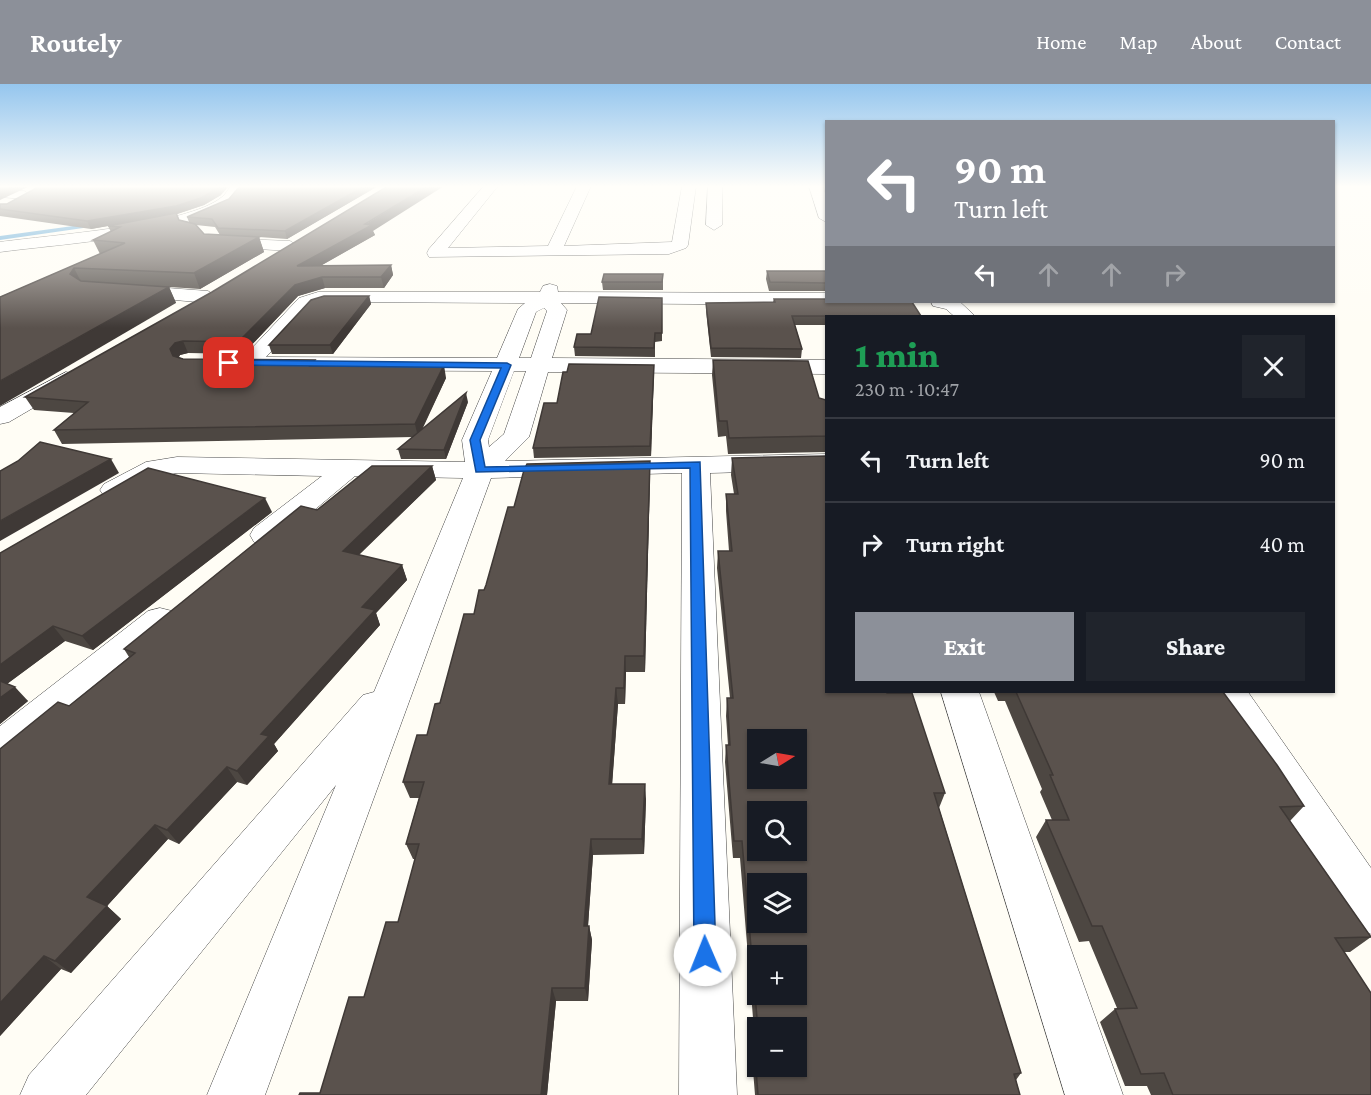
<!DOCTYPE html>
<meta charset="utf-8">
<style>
body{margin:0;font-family:"Crimson Pro",serif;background:#20242c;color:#f1f3f6;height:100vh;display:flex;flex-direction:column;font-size:22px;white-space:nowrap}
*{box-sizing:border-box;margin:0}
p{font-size:20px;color:#9ea1a6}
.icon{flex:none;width:33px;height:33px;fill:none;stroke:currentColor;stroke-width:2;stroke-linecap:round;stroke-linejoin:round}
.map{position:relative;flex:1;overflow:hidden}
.panel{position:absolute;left:825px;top:231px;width:510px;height:378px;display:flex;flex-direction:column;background:#171b24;border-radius:0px;box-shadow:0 2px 4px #0004}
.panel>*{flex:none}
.guide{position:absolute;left:825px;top:36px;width:510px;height:183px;border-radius:0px;box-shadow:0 2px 4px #0004;background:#8c9099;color:#fff;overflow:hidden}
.needle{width:39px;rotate:79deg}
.buttons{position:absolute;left:747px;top:645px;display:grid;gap:12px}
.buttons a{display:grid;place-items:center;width:60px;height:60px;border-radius:0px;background:#171b24;box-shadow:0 2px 4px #0004;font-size:30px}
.pin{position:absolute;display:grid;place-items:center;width:51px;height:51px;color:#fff;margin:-26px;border-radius:12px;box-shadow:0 3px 9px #0006}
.me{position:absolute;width:66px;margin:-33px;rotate:359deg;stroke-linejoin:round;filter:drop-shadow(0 0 4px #0008)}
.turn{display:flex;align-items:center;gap:21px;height:126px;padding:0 30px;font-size:27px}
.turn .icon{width:78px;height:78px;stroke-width:2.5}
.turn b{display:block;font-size:42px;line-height:51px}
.lanes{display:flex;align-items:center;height:57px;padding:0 30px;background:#0003;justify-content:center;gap:30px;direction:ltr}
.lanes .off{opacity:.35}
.round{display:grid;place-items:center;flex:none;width:63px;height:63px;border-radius:0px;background:#20242c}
.headline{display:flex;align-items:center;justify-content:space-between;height:102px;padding:0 30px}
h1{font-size:36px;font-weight:800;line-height:45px;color:#1e9e55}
.action{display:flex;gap:12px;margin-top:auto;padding:12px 30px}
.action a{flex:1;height:69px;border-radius:0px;background:#8c9099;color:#fff;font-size:24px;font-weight:800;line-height:69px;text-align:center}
.action a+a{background:#20242c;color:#f1f3f6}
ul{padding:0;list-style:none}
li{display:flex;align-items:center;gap:18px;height:84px;padding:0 30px;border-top:2px solid #363941}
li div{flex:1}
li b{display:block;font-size:22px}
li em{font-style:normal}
header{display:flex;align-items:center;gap:36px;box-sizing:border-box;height:84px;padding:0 30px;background:#8c9099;color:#fff}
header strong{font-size:28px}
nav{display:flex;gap:33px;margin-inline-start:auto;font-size:21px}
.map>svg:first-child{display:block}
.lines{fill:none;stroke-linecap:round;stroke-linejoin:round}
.stream{fill:#3f96cf;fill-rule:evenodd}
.street-casing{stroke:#444;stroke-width:1}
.street{fill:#fff;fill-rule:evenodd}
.wall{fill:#4d4742;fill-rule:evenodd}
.shaded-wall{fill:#3f3936}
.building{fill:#5a524d;stroke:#3f3936;stroke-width:1.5;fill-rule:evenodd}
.route{fill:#1a73e8;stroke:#114b97;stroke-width:1.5}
</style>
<header>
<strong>Routely</strong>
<nav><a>Home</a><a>Map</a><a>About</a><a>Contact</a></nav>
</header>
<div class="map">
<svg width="1371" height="1011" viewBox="0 0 1371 1011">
<rect width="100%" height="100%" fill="#fffdf5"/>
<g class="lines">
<polygon class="stream" points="95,139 97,142 0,156 0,152"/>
<g class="street-casing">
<g id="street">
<path d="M231,102H245C241,108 236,116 230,120C183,153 59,160 0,168V158C49,151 187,142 222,113C226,110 228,105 231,102Z"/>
<polygon points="484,102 498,102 448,164 548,162 577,102 591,102 564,162 672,158 682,102 696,102 688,161 686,164 669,170 429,173 427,169 429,165"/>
<polygon points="708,102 722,102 722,141 714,146 706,141"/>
<polygon points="809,102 823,102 826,113 826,138 819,134"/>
<polygon points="0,105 24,107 31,111 24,115 0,113"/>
<polygon points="216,154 290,157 298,162 290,167 210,162 208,159 210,156"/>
<path d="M550,200L557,202L558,208L826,209V218H834L826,221L561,219L567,226L552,274L826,276V290L548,288L529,353L505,377L826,370V386L710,389L737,1011H679L682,389L491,394L265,1011H207L336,701L86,1011H20L29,991L363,611L374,608L463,394L355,392L276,458L265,460L254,458L250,451L254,444L322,392L177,389C152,393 130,418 104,412L100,406L104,400L146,378L177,373L465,378L462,356L492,287L270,286L260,280L249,286L241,284L238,279L299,214L318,208H540L543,202ZM326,218L525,219L518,225L497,274L266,273L313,222ZM544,224L547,227L531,274H519L536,228ZM514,287H526L504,350L489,363L488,356Z"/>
<polygon points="127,201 208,207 217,213 208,219 120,211 118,207 120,203"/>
<polygon points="931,218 960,218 975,232 954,232 946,225 933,222"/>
<polygon points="66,288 74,290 77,295 74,300 9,338 0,340 0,323"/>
<polygon points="160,524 172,527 177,536 172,545 14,677 0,682 0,642 148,527"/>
<polygon points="941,608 979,608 1123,1011 1065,1011"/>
<polygon points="1209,608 1248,608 1371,784 1371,850 1354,843"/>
</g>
</g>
<use href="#street" class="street"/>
</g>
<g class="wall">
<path d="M378,102L287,155L259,153L264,168L200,205L169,203L176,219L0,213L100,170L93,156L111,148L108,142L134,137L91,145L0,132V120L221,111L204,121L177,130L179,136L189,138L187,133ZM196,141L215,143L220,151L204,150Z"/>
<polygon points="373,147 375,151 320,182 391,181 393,191 384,204 325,204 298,212 243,270 188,269 180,271 179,273 183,275 317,282 446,294 422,346 468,318 446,375 401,375 398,365 413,353 62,360 54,346 74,329 34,326 25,313"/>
<polygon points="767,187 826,187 826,209 826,207 769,207 766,195"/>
<polygon points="663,190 663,206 603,206 602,198"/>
<polygon points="369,212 371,220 333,270 272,270 269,261"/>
<polygon points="662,214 662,257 655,258 655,273 575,272 574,263 591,250"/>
<polygon points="774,215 826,232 826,241 795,241 802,265 801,274 711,273 706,227 706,219 773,218"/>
<polygon points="713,276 819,314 826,316 826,368 728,370 726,352 718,353 712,291"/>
<polygon points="654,281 651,372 534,374 533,364 557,319"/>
<polygon points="732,374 826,608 945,709 939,724 1021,989 1016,996 1020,1011 755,1011 750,948 752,934 753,934 740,774 733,774 725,678 726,661 728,661 726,632 727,614 730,614 717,484 718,467 729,467 726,427 726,410 734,410 731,391"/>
<polygon points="650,377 650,392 645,588 626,588 625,620 618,620 612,700 646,715 644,770 593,771 588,842 589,842 592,856 588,917 556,917 547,1011 299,1011 320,1009 398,838 415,775 413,775 406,760 419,714 410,714 403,698 427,651 474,530 484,506"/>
<polygon points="432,382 436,396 359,471 402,481 407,496 376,529 380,541 274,660 278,667 247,701 237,698 179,760 168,755 107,822 121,835 71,889 61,885 0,952 0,665 69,622 129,573 124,565 317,426"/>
<polygon points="272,428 93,566 65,557 7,600 28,617 0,640 0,469"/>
<polygon points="994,608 1223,608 1304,722 1290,737 1371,853 1350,868 1344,868 1371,1011 1151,1011 1147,1002 1125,1002 1100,938 1115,925 1117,924 1089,857 1079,858 1036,753 1046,736 1052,736 1040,708 1042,705 1005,617 998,617"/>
</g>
<g class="shaded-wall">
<polygon points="12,102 30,102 0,116 0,108"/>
<polygon points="220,102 229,102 221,111 204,121 177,130 184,150 177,130 91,145 87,137"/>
<polygon points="365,102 378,102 287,155 285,147"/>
<polygon points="428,102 444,102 373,147 375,151 301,193 297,182"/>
<polygon points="259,153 264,168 200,205 194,189"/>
<polygon points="391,181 393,191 384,204 381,193"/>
<polygon points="74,184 82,200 70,190"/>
<polygon points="322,193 325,204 298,212 243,270 238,258 295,201"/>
<polygon points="169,203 176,219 0,322 0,297"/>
<polygon points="369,212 371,220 333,270 330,261"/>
<polygon points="183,257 188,269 180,271 176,277 179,284 170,265 175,259"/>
<polygon points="315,276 319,288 310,282"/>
<polygon points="444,281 446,294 418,353 415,340"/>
<polygon points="654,281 654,290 651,372 650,362"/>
<polygon points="466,309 468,318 446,375 444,366"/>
<polygon points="111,375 119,389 0,457 0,437"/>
<polygon points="650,377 650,392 645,588 644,572"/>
<polygon points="432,382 436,396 348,481 343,467"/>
<polygon points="265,414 272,428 93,566 82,552"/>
<polygon points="402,481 407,496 376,529 380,541 274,660 278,667 247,701 237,687 261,650 362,523"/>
<polygon points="53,542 65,557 0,605 0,581"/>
<polygon points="625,572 626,588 625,620 624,604"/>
<polygon points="15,603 28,617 0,640 0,614"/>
<polygon points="616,604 618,620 611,716 609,700"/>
<polygon points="227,683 237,698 179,760 167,746"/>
<polygon points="645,700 646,715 644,770 642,755"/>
<polygon points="155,741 168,755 107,822 121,835 71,889 55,877 87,813"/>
<polygon points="591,755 593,771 587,856 584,842"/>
<polygon points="589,842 592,856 588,917 585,904"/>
<polygon points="44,872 61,885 0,952 0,919"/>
<polygon points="552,904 556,917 547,1011 541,1011"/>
</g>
<g class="building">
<polygon points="0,102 12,102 0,108"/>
<polygon points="40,102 220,102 218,104 201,114 176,122 87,137 0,125 0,120 7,120"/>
<polygon points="240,102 365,102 285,147 218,144 212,135 187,133 229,115"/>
<polygon points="388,102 428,102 365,140 372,141 297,182 391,181 381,193 322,193 295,201 238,258 183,257 175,259 170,265 173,272 183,275 315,276 310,282 444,281 415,340 54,346 88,318 25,313 212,208"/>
<polygon points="176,129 179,136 195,140 204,150 259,153 194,189 74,184 70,190 81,197 169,203 0,297 0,213 125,159 93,156 120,143 108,142"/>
<polygon points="767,187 826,187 826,199 770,198"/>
<polygon points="604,190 663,190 662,198 602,198"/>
<polygon points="324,212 369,212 330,261 269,261 311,216"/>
<polygon points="599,213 662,214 662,249 655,249 654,264 574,263 577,250 591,250"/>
<polygon points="774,215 826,215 826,218 912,218 921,232 792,232 802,265 711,264 706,219 775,218"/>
<polygon points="713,276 808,277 819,314 826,316 826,352 729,354 727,337 719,337"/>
<polygon points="569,280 654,281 650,362 533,364 544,319 557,319 563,288 567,288"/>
<polygon points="466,309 444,366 398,365"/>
<polygon points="40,358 111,375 0,437 0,387 18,377"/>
<path d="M826,372V608H886L887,609H912L945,709H934L1021,989L1014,990L1020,1011H758L752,934H757L742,757H734L726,661H730L727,614H733L718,467H732L726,410H738L732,374ZM758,656H796V694H758ZM758,728H796V766H758ZM758,800H796V838H758ZM758,872H796V910H758ZM758,944H796V982H758Z"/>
<polygon points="650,377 644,572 625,572 624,604 616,604 609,700 645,700 642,755 591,755 584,842 589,842 585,904 552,904 541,1011 299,1011 300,1009 320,1009 349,913 364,913 386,838 398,838 419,760 406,760 424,698 403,698 417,651 427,651 435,620 440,619 464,530 474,530 479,506 484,506 486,501 508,423 514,423 524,386 527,380"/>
<polygon points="372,382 432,382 343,467 402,481 362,523 375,526 261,650 269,652 237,687 227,683 167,746 155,741 87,813 107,822 55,877 44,872 0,919 0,665 58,618 69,622 135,569 124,565 301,422 317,426"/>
<polygon points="148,384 265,414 82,552 53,542 0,581 0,469"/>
<polygon points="0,597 15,603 0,614"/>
<polygon points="1016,608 1223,608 1277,681 1304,722 1280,723 1371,853 1335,854 1371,909 1371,1011 1173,1011 1164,989 1141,990 1115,925 1137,924 1102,842 1092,842 1046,736 1069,736 1050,691 1053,691"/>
</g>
<linearGradient id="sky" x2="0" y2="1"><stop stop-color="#95c6ee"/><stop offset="0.42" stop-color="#fffefa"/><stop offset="1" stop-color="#fffefa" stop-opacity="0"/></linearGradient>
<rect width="1371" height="244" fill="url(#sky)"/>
<polygon class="route" points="229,276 507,279 511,281 480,356 485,383 700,378 716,871 712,878 705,881 698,878 694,871 690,384 476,388 470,356 501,284 226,281 226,277"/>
</svg>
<div class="buttons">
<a><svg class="needle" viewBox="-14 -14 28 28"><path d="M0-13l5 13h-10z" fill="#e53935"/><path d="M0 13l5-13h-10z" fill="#9ea1a6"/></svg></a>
<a><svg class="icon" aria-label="search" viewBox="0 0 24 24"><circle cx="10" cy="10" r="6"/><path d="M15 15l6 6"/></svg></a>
<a><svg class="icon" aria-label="layers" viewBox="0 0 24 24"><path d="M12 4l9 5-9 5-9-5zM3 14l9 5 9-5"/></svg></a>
<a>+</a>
<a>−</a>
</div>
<div class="pin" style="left:229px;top:279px;background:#d93025"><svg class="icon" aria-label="arrive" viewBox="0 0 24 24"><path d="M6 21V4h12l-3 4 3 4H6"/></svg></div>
<svg class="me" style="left:705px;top:871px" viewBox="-20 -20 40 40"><circle r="19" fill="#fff"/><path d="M0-13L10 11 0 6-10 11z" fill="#1a73e8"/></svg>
<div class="guide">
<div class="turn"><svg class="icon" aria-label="left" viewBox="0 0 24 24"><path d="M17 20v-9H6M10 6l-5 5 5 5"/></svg><div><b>90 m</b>Turn left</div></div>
<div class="lanes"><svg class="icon" aria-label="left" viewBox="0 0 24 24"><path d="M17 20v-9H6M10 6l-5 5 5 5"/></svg><svg class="icon off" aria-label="ahead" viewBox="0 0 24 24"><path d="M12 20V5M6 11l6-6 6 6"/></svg><svg class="icon off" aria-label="ahead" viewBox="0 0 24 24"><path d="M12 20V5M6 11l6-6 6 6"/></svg><svg class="icon off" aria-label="right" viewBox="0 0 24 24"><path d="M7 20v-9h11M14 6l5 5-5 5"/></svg></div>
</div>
<section class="panel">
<div class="headline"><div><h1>1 min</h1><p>230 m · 10:47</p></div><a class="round"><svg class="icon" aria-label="close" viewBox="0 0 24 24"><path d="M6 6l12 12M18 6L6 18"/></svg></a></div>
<ul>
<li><svg class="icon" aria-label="left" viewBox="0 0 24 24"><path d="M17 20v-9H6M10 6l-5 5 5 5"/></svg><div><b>Turn left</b></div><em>90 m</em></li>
<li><svg class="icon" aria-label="right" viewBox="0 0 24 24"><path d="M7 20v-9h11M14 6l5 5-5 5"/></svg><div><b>Turn right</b></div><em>40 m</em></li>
</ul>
<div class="action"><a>Exit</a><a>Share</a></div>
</section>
</div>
